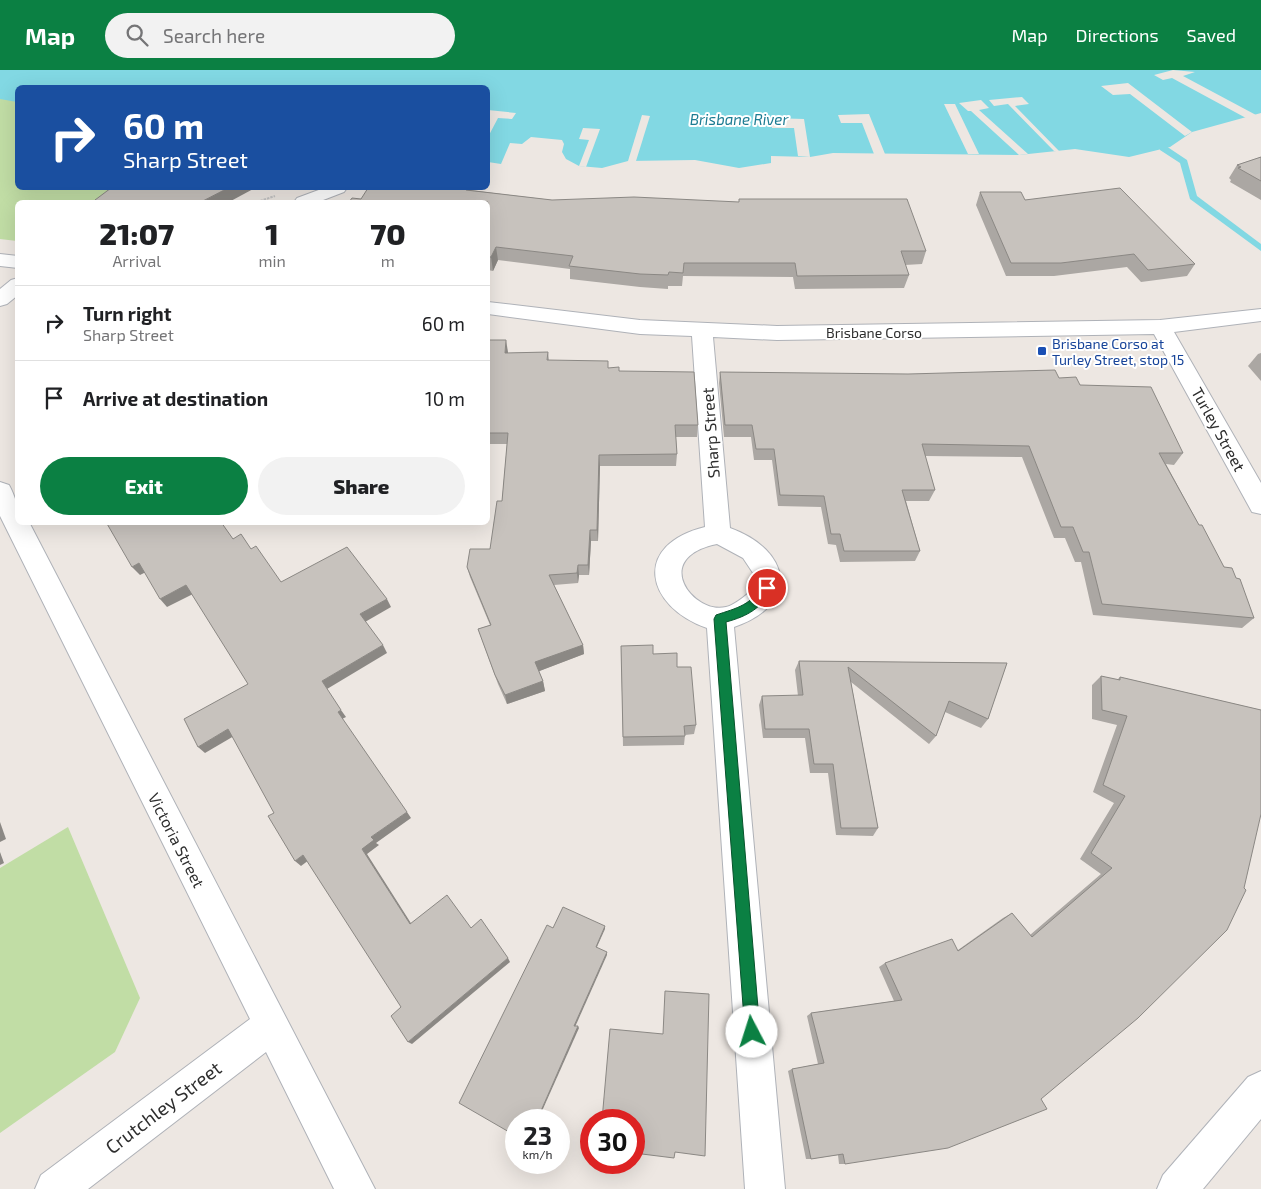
<!DOCTYPE html>
<style>
body{margin:0;font-family:"Exo 2",sans-serif;background:#f2f2f2;color:#202124;height:100vh;display:flex;flex-direction:column;font-size:19px;white-space:nowrap}
*{box-sizing:border-box;margin:0}
p{font-size:16px;color:#757577}
.icon{flex:none;width:28px;height:28px;fill:none;stroke:currentColor;stroke-width:2;stroke-linecap:round;stroke-linejoin:round}
.map{position:relative;flex:1;overflow:hidden}
.sheet{position:absolute;left:15px;top:130px;width:475px;height:325px;display:flex;flex-direction:column;background:#fff;border-radius:8px;box-shadow:0 5px 20px #0002}
.sheet>*{flex:none}
.hud{position:absolute;left:15px;top:15px;width:475px;height:105px;border-radius:8px;box-shadow:0 5px 20px #0002;background:#1a4fa0;color:#fff;overflow:hidden}
.speed{position:absolute;left:505px;top:1039px;display:flex;gap:10px;font-size:25px;font-weight:700;text-align:center}
.speed>*{display:grid;place-content:center;width:65px;height:65px;border-radius:50%;background:#fff;box-shadow:0 5px 20px #0002;line-height:1}
.speed small{font-size:12px;font-weight:400}
.speed .limit{border:8px solid #d22;background:#fff;color:#111}
.pin{position:absolute;display:grid;place-items:center;width:42px;height:42px;color:#fff;margin:-21px;border:2px solid #fff;border-radius:50%;box-shadow:0 1px 5px #0007}
.me{position:absolute;width:55px;margin:-28px;rotate:355deg;stroke-linejoin:round;filter:drop-shadow(0 0 4px #0008)}
.turn{display:flex;align-items:center;gap:18px;height:105px;padding:0 25px;font-size:22px}
.turn .icon{width:65px;height:65px;stroke-width:2.5}
.turn b{display:block;font-size:35px;line-height:42px}
.eta{display:flex;justify-content:space-evenly;align-items:center;height:85px;text-align:center}
.eta b{font-size:30px;font-weight:800;line-height:35px}
.button{display:flex;gap:10px;margin-top:auto;padding:10px 25px}
.button a{flex:1;height:58px;border-radius:30px;background:#0b8043;color:#fff;font-size:20px;font-weight:800;line-height:58px;text-align:center}
.button a+a{background:#f2f2f2;color:#202124}
ul{padding:0;list-style:none}
li{display:flex;align-items:center;gap:15px;height:75px;padding:0 25px;border-top:1px solid #e0e0e0}
li div{flex:1}
li b{display:block;font-size:19px}
li em{font-style:normal}
header{display:flex;align-items:center;gap:30px;box-sizing:border-box;height:70px;padding:0 25px;background:#0b8043;color:#fff}
header strong{font-size:24px}
nav{display:flex;gap:28px;margin-inline-start:auto;font-size:18px}
.search{width:350px;height:45px;background:#f2f2f2;display:flex;align-items:center;gap:12px;box-sizing:border-box;padding:0 18px;border-radius:28px;color:#757577;font-size:19px}
.map>svg:first-child{display:block}
.green{fill:#c1dda5}
.water{fill:#82d8e3}
.pier{fill:#ede7e2}
.lines{fill:none;stroke-linecap:round;stroke-linejoin:round}
.stream{fill:#82d8e3;fill-rule:evenodd}
.minor-casing{stroke:#afb2b8;stroke-width:2}
.path{stroke:#c4c4c4;stroke-width:2;stroke-dasharray:2.5 1;stroke-linecap:butt}
.minor{fill:#fff;fill-rule:evenodd}
.wall{fill:#aba7a3}
.shaded-wall{fill:#8b8884}
.building{fill:#c7c2bd;stroke:#8b8884}
.route{fill:#0b8043;stroke:#07532c}
.transit-dot{fill:#1a4fb4;stroke:#fff;stroke-width:2}
.labels{text-anchor:middle;dominant-baseline:central;stroke-width:4;stroke-linejoin:round;paint-order:stroke}
.far-street-label{font-size:14px;fill:#2e2e2e;stroke:#fff}
.far-transit-label{font-size:14px;fill:#164399;stroke:#fff;text-anchor:start}
.far-water-label{font-size:15px;font-style:italic;fill:#1d7c93;stroke:#fff}
.street-label{font-size:16px;fill:#2e2e2e;stroke:#fff}
.near-street-label{font-size:19px;fill:#2e2e2e;stroke:#fff}
</style>
<header>
<strong>Map</strong>
<div class="search"><svg class="icon" aria-label="search" viewBox="0 0 24 24"><circle cx="10" cy="10" r="6"/><path d="M15 15l6 6"/></svg>Search here</div>
<nav><a>Map</a><a>Directions</a><a>Saved</a></nav>
</header>
<div class="map">
<svg width="1261" height="1119" viewBox="0 0 1261 1119">
<rect width="100%" height="100%" fill="#ede7e2"/>
<g class="green">
<polygon points="0,8 18,18 18,118 127,118 105,132 18,132 17,171 0,169"/>
<polygon points="68,757 140,928 115,982 0,1063 0,798"/>
</g>
<polygon class="water" points="0,0 1261,0 1261,43 1192,62 1170,77 1129,87 1075,79 1019,85 833,83 810,87 771,86 771,93 739,98 695,90 628,91 602,98 579,96 566,89 562,82 564,74 562,70 531,67 522,74 510,73 501,94 488,92 488,18 18,18 17,32 0,29"/>
<g class="pier">
<polygon points="1173,0 1195,2 1183,6 1256,45 1246,48 1172,8 1163,10 1154,5"/>
<polygon points="1128,13 1192,62 1185,66 1130,24 1113,25 1101,16"/>
<polygon points="1022,27 1029,34 1015,36 1059,81 1054,81 1008,34 994,36 989,30"/>
<polygon points="981,30 989,38 979,40 1028,84 1019,85 971,41 968,41 959,33"/>
<polygon points="944,34 955,34 979,84 968,84"/>
<polygon points="488,40 516,43 512,49 498,48 488,67"/>
<polygon points="869,44 885,84 874,84 862,53 841,53 838,45"/>
<polygon points="642,45 650,46 636,91 628,91"/>
<polygon points="771,48 804,49 810,87 798,86 794,58 772,58"/>
<polygon points="583,58 600,59 586,97 579,96 589,70 579,69"/>
</g>
<g class="lines">
<polygon class="stream" points="1160,76 1166,76 1187,90 1197,126 1261,174 1261,181 1190,129 1180,93 1160,80"/>
<g class="minor-casing">
<g id="minor">
<polygon points="324,118 347,118 344,122 318,132 294,132 297,128"/>
<polygon points="0,184 18,186 18,198 0,196"/>
<polygon points="18,208 18,225 7,234 0,236 0,219 11,210"/>
<path d="M488,232L640,250L777,256L1160,250L1261,239V251L1174,262L1261,413V444L1252,442L1154,264L777,270L713,267L730,458C791,480 801,534 734,557L785,1119H745L707,558C645,536 632,475 705,457L692,266L640,264L488,244ZM717,474L743,488L753,503L752,520C745,526 735,535 726,537C694,545 649,488 717,474Z"/>
<path d="M0,412L9,415C16,428 18,437 18,452H29L375,1119H334L266,982L88,1119H35L41,1105L250,949L0,446Z"/>
<polygon points="1261,1001 1261,1049 1203,1119 1157,1119 1163,1105 1248,1007"/>
</g>
</g>
<polyline class="path" points="257,132 275,126"/>
<use href="#minor" class="minor"/>
</g>
<g class="wall">
<polygon points="1261,87 1261,130 1230,112 1231,110 1229,108 1237,95"/>
<polygon points="376,119 470,120 552,130 739,132 739,129 926,181 922,194 905,195 909,205 904,218 795,219 793,207 683,206 682,216 668,216 668,219 640,217 570,209 570,199 498,190 493,201 488,200 488,132 361,129"/>
<polygon points="980,122 1025,130 1195,194 1187,206 1141,212 1127,197 1054,206 1006,206 976,135"/>
<polygon points="488,270 508,283 548,282 549,290 608,298 619,301 698,355 697,367 676,367 677,384 676,396 600,396 598,471 591,471 589,505 579,505 578,513 554,515 583,575 584,584 539,601 543,611 545,621 507,634 498,614 478,559 490,555 470,507 467,497 490,479 502,431 507,374 488,374"/>
<polygon points="1261,283 1261,311 1248,296 1258,284"/>
<polygon points="720,302 1059,308 1080,315 1183,383 1174,395 1166,394 1199,455 1254,548 1242,558 1093,545 1081,492 1075,492 1065,468 1054,468 1022,387 925,386 935,420 929,431 906,431 920,481 915,491 840,492 836,475 828,474 821,437 778,436 772,390 754,390 751,367 724,367 719,313"/>
<polygon points="621,576 653,584 677,597 696,655 694,664 685,665 684,675 623,676"/>
<polygon points="799,591 1007,593 988,649 981,658 945,642 936,666 929,674 851,612 878,758 873,766 836,765 828,703 810,703 805,668 763,668 759,635 762,626 798,626 795,600"/>
<polygon points="1101,606 1117,610 1120,607 1261,640 845,1094 839,1094 838,1085 811,1089 806,1089 788,1001 792,999 818,994 807,946 811,943 894,931 879,897 885,893 958,880 1003,848 1012,843 1030,865 1101,804 1080,789 1114,733 1093,722 1117,655 1092,649 1092,615"/>
</g>
<g class="shaded-wall">
<polygon points="228,118 255,118 229,132 201,132"/>
<polygon points="496,177 498,190 493,201 491,187"/>
<polygon points="506,270 508,282 507,295 505,283"/>
<polygon points="599,385 600,396 598,471 597,460"/>
<polygon points="590,460 591,471 589,505 588,495"/>
<polygon points="139,493 146,502 140,505 132,497"/>
<polygon points="578,495 579,505 578,513 577,503"/>
<polygon points="186,515 193,524 167,537 160,529"/>
<polygon points="387,529 391,537 365,552 360,544"/>
<polygon points="383,575 387,583 327,619 322,611"/>
<polygon points="583,575 584,584 537,602 535,592"/>
<polygon points="543,611 545,621 507,634 505,625"/>
<polygon points="341,640 346,647 342,649 338,642"/>
<polygon points="228,659 234,666 205,683 198,677"/>
<polygon points="407,742 411,748 376,773 379,775 367,784 414,858 410,854 362,779 371,767"/>
<polygon points="0,752 6,769 0,772"/>
<polygon points="0,782 4,793 0,795"/>
<polygon points="303,785 309,790 301,796 295,791"/>
<polygon points="605,856 605,859 596,879 596,877"/>
<polygon points="607,882 607,885 575,957 574,956"/>
<polygon points="508,888 510,892 412,974 408,972"/>
<polygon points="578,956 579,958 538,1050 537,1050"/>
</g>
<g class="building">
<polygon points="1261,87 1261,111 1238,98 1241,97 1237,95"/>
<polygon points="111,118 228,118 201,132 184,132 180,131 178,132 100,132 95,130"/>
<polygon points="368,118 376,119 377,118 467,118 466,120 552,130 634,127 739,132 739,129 907,129 926,181 901,181 909,205 797,206 795,193 684,193 683,203 669,202 668,205 640,204 569,196 573,186 496,177 491,187 488,187 488,132 349,132 352,128 361,129"/>
<polygon points="1120,118 1195,194 1148,200 1134,184 1061,193 1011,193 980,122 1021,122 1025,130"/>
<polygon points="488,270 506,270 505,283 548,282 547,290 608,291 608,298 619,297 619,301 694,302 698,355 675,355 677,384 599,385 597,460 590,460 588,495 578,495 577,503 549,505 583,575 535,592 543,611 505,625 495,605 478,559 491,555 467,497 470,479 490,479 497,431 502,431 508,363 488,363"/>
<polygon points="1055,300 1059,308 1076,307 1080,315 1151,317 1183,383 1159,383 1199,455 1202,455 1224,497 1232,498 1236,508 1240,509 1254,548 1102,534 1089,482 1083,482 1073,457 1061,457 1029,376 922,374 935,420 902,420 920,481 844,481 840,464 831,464 824,426 780,425 774,379 756,379 752,355 725,355 720,302 908,304"/>
<polygon points="106,452 221,452 233,469 241,464 251,479 256,476 281,512 347,477 387,529 360,544 383,575 322,611 341,640 338,642 407,742 371,767 374,770 362,779 410,854 447,825 471,858 481,849 508,888 408,972 391,946 401,937 303,785 295,791 268,746 274,743 228,659 198,677 184,649 248,614 186,515 160,529 139,493 132,497"/>
<polygon points="653,575 653,584 677,583 677,597 691,597 696,655 684,656 685,666 623,667 621,576"/>
<polygon points="799,591 1007,593 988,649 949,631 936,666 848,597 878,758 841,758 833,694 814,694 809,659 765,659 762,626 803,625"/>
<polygon points="1101,606 1120,610 1120,607 1261,640 1261,744 1244,818 1246,820 1227,860 1138,948 1041,1029 1047,1039 948,1078 845,1094 843,1084 811,1089 792,999 824,993 811,943 902,930 885,893 952,869 958,881 1012,843 1032,867 1112,798 1091,783 1125,726 1103,715 1127,646 1102,640"/>
<polygon points="563,837 605,856 596,877 607,882 574,956 578,956 537,1050 516,1050 516,1066 459,1033 547,855 553,858"/>
<polygon points="665,921 709,924 705,1086 675,1082 674,1088 634,1083 634,1050 602,1050 610,959 663,964"/>
</g>
<path class="route" d="M767,513L772,518C762,538 748,546 726,552L760,962L758,967L752,969L747,967L745,962L714,549L716,545C737,538 752,535 763,514Z"/>
<rect class="transit-dot" x="1037" y="276" width="10" height="10" rx="2.5"/>
<g class="labels">
<g class="far-street-label">
<text x="874" y="262">Brisbane Corso</text>
</g>
<g class="far-transit-label">
<text x="1052" y="273">Brisbane Corso at<tspan x="1052" dy="16">Turley Street, stop 15</tspan></text>
</g>
<g class="far-water-label">
<text x="739" y="49">Brisbane River</text>
</g>
<g class="street-label">
<text transform="translate(1219 359) rotate(61)">Turley Street</text>
<text transform="translate(710 363) rotate(-94)">Sharp Street</text>
<text transform="translate(177 770) rotate(63)">Victoria Street</text>
</g>
<g class="near-street-label">
<text transform="translate(163 1037) rotate(-37)">Crutchley Street</text>
</g>
</g>
</svg>
<div class="speed"><div>23<small>km/h</small></div><div class="limit">30</div></div>
<div class="pin" style="left:767px;top:518px;background:#d93025"><svg class="icon" aria-label="arrive" viewBox="0 0 24 24"><path d="M6 21V4h12l-3 4 3 4H6"/></svg></div>
<svg class="me" style="left:752px;top:962px" viewBox="-20 -20 40 40"><circle r="19" fill="#fff"/><path d="M0-13L10 11 0 6-10 11z" fill="#0b8043"/></svg>
<div class="hud">
<div class="turn"><svg class="icon" aria-label="right" viewBox="0 0 24 24"><path d="M7 20v-9h11M14 6l5 5-5 5"/></svg><div><b>60 m</b>Sharp Street</div></div>
</div>
<section class="sheet">
<div class="eta">
<div><b>21:07</b><p>Arrival</p></div>
<div><b>1</b><p>min</p></div>
<div><b>70</b><p>m</p></div>
</div>
<ul>
<li><svg class="icon" aria-label="right" viewBox="0 0 24 24"><path d="M7 20v-9h11M14 6l5 5-5 5"/></svg><div><b>Turn right</b><p>Sharp Street</p></div><em>60 m</em></li>
<li><svg class="icon" aria-label="arrive" viewBox="0 0 24 24"><path d="M6 21V4h12l-3 4 3 4H6"/></svg><div><b>Arrive at destination</b></div><em>10 m</em></li>
</ul>
<div class="button"><a>Exit</a><a>Share</a></div>
</section>
</div>
